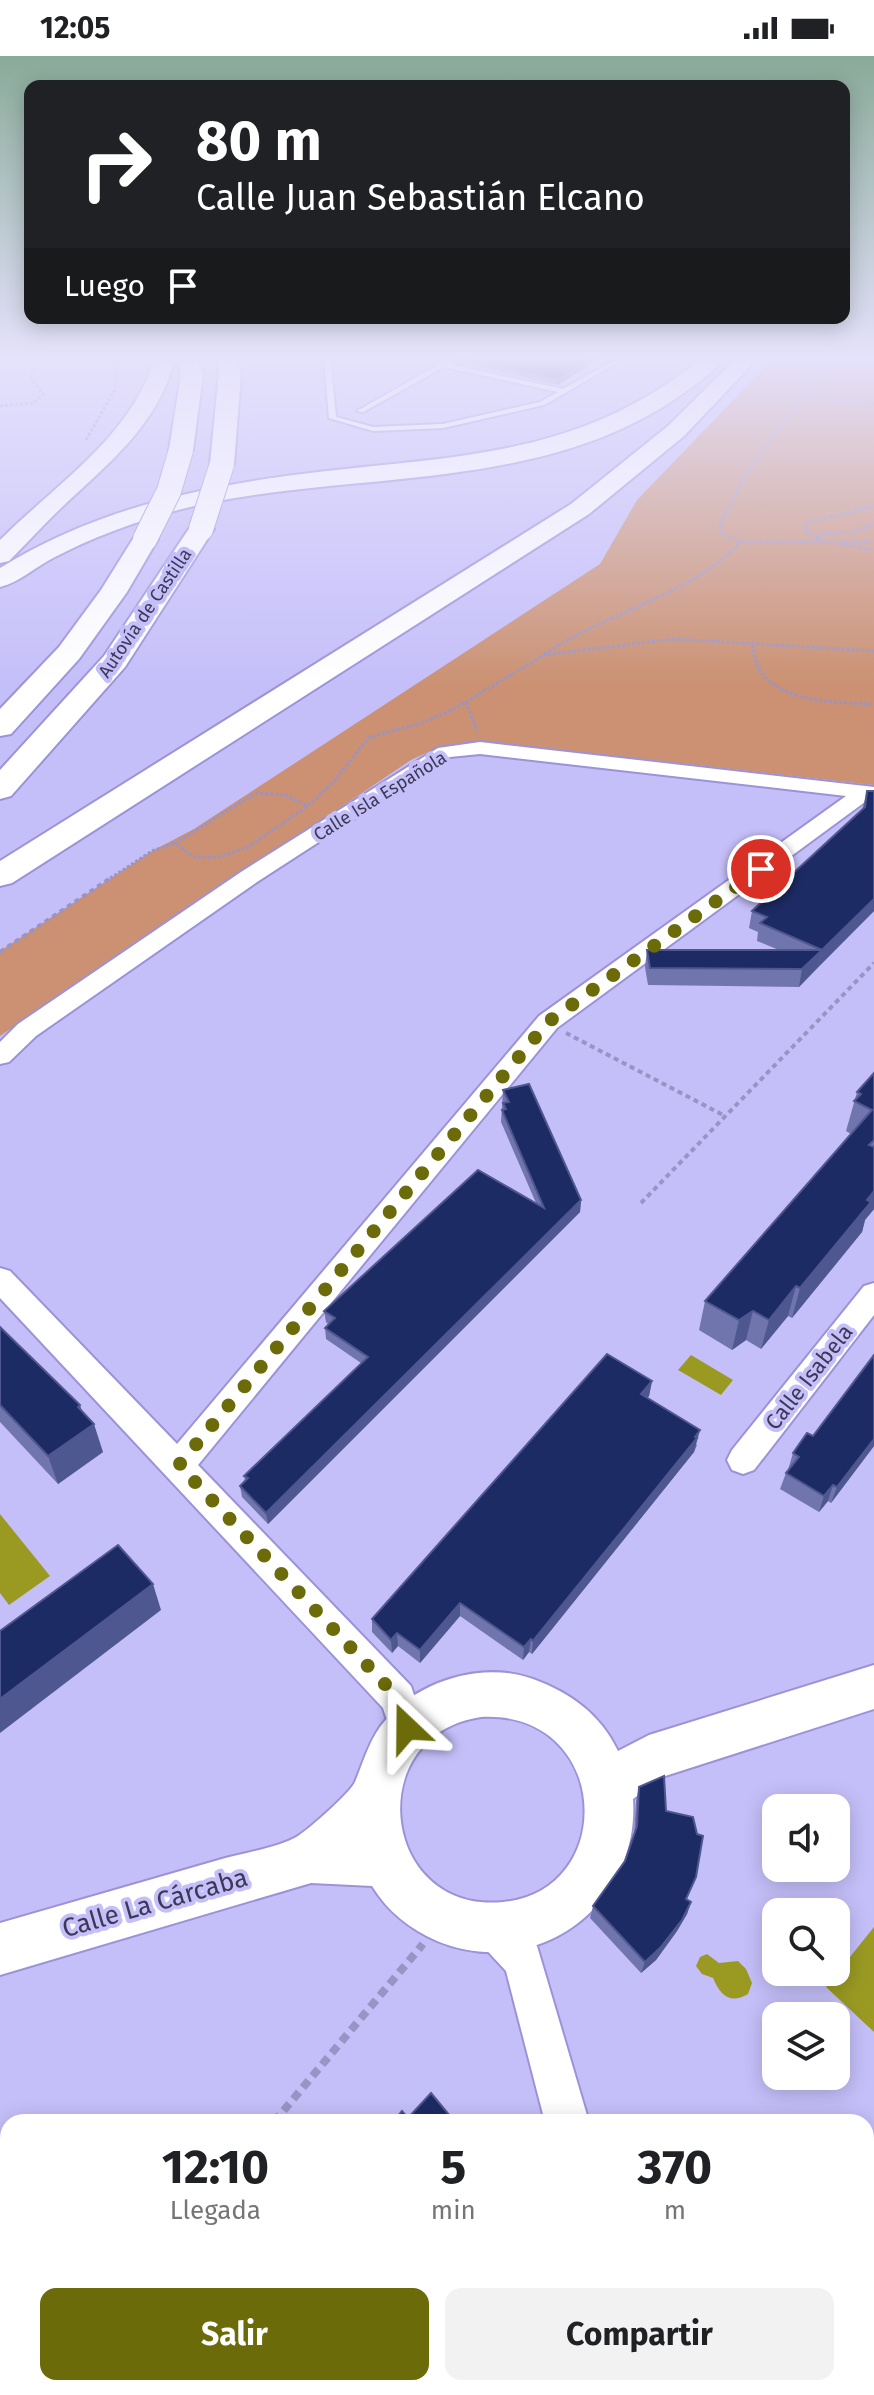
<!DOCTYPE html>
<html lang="es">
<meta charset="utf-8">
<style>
body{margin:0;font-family:"Fira Sans",sans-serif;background:#f2f2f2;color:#202124;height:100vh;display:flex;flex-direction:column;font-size:30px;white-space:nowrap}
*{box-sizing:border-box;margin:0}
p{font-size:26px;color:#757577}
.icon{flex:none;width:44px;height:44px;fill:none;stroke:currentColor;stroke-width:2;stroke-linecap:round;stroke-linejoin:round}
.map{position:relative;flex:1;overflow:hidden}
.side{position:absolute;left:0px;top:2058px;width:874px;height:282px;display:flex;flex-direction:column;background:#fff;border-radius:24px 24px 0 0;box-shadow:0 4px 20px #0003}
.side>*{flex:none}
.banner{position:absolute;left:24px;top:24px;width:826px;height:244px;border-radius:16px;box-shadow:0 4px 20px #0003;background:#202124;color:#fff;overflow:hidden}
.buttons{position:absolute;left:762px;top:1738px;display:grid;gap:16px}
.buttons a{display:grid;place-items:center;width:88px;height:88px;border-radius:16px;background:#fff;box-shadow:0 4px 20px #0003;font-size:40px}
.pin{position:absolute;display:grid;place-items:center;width:68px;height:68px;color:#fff;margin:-34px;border:4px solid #fff;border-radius:50%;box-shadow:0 2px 8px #0007}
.me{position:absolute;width:88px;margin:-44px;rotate:337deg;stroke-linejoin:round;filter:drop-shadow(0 0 6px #0008)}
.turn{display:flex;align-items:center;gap:28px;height:168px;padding:0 40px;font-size:36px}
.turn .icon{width:104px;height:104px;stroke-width:2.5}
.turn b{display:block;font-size:56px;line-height:68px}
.then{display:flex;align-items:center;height:76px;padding:0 40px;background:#0003;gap:16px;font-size:30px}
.eta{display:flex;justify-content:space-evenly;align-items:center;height:136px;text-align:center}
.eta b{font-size:48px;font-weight:700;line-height:56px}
.primary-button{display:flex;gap:16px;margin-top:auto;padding:16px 40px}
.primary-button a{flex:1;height:92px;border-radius:16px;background:#6b6b0a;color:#fff;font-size:32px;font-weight:700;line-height:92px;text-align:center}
.primary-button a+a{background:#f2f2f2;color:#202124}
.status{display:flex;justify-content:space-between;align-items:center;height:56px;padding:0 40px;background:#fff;direction:ltr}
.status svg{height:22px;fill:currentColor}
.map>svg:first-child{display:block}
.green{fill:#cb9172}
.water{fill:#9a9a23}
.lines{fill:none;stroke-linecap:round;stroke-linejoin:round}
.service-casing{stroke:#9c92d8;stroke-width:4}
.minor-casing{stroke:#9c92d8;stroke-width:4}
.tertiary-casing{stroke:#9c92d8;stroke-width:4}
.motorway-casing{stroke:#9c92d8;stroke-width:4}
.path-far2{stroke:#9994c5;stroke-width:3;stroke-dasharray:3 2;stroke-linecap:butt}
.path-far1{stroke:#9994c5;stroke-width:4;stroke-dasharray:5 4;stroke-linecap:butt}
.path{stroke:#9994c5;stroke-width:8;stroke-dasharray:9 6;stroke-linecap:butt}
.service{fill:#fff;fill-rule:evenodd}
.minor{fill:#fff;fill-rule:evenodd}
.tertiary{fill:#fff;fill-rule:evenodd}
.motorway{fill:#fff;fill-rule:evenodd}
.motorway-bridge-casing{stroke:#9c92d8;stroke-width:26;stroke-linecap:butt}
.motorway-bridge{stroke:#fff;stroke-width:24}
.wall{fill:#7175ae}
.shaded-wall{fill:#4f5791}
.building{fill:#1d2b64;stroke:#4f5791;stroke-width:2}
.route{stroke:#6b6b0a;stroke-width:14;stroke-dasharray:0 25.2}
.labels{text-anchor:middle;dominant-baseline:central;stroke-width:8;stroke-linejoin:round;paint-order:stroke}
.far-street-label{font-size:18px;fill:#3c3856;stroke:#c5bff9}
.street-label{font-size:22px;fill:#3c3856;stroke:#c5bff9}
.near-street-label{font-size:26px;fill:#3c3856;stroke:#c5bff9}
</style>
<div class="status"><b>12:05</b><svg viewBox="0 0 49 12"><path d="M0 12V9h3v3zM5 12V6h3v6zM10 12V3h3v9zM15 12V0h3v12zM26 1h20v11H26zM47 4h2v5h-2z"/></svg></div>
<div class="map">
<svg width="874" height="2339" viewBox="0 0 874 2339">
<rect width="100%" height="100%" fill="#c5bff9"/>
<path class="green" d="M774,302H874V729L490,686C460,685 438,690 411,704L0,980V895L152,795L194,773L600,508L637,444Z"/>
<g class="water">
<polygon points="691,1299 733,1324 721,1339 678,1314"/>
<polygon points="0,1458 50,1520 9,1549 0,1537"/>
<polygon points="874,1871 874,1976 826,1931"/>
<path d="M707,1898L719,1907L738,1905L746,1913L752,1927L748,1938C730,1949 720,1939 713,1922L702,1918L696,1910L700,1901Z"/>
</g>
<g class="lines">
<g class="service-casing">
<polygon id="service" points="324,302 330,302 336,361 373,371 443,368 540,346 558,336 444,311 363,356 357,355 450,302 457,302 449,308 563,333 619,302 626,302 544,349 443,372 373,375 329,362"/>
</g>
<g class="minor-casing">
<g id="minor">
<polygon points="480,686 874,731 874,743 869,743 557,972 198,1409 411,1630 425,1672 420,1685 407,1690 394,1685 383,1652 0,1242 0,1212 10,1215 177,1388 539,960 846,740 480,698 450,701 257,826 36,980 9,1006 0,1008 0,986 18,968 241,816 438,692"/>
<polygon points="874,1227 874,1259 754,1414 743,1418 732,1414 727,1404 732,1394 864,1230"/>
<polygon points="494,1853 508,1859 537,1890 589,2066 545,2066 506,1915 480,1887 474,1873 480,1859"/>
<polygon points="396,2332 446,2332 443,2339 393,2339"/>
<polygon points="610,2332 658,2332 660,2339 612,2339"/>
</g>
</g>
<g class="tertiary-casing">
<path id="tertiary" d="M874,1609V1653L662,1721L633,1743C640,1850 536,1926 437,1885C410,1873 388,1856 372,1830L311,1827L0,1919V1867C74,1846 148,1824 222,1803C243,1797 281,1791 298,1780C309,1773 350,1737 355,1726C363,1707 368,1688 380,1671C413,1626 480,1604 533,1623C571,1637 600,1658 618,1695L649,1679ZM481,1661C611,1654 619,1835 503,1846C381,1858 360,1679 481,1661Z"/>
</g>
<g class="motorway-casing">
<g id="motorway">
<path d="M155,302H175C159,368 109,407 61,452C43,469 27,487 9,505L0,507V484C56,428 131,381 155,302Z"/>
<polygon points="178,302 198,302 203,318 193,394 189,399 173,399 169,394 181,318"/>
<polygon points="215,302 235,302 241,317 234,408 230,413 214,413 210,408 219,317"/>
<path d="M702,302H724C713,317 693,330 678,341C533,441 341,412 178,454C134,466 93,481 53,502C35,511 20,526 0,531V512C97,452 206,429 318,416C463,399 582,400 702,302Z"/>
<polygon points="737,302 758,302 684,380 589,458 12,827 0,830 0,805 571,448 668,370"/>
<polygon points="201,465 210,468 214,473 125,611 11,740 0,743 0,714 104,600 192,468"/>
<polygon points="145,475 154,478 158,483 127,536 79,603 11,678 0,680 0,653 59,591 101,534 136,478"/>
</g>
</g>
<g class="path-far2">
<polyline points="830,302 747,416 720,468 720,477 741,486 831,486 874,494"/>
<polyline points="801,341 874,347"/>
<polyline points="0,350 34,347 43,338 30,321 40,302"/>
<polyline points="86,384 114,335 119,302"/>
<polyline points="817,483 821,478 854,476 874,468"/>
<polyline points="821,484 805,475 806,467 874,450"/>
<polyline points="839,486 874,486"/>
<path d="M752,589C755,599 756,611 763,619C789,648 839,646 874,648"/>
<path d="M545,598C604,557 697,537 741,485"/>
<polyline points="466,646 477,675"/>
<polyline points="306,749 285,739 256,737 175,787 194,801 219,801 248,791 309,749 335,724 368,682 421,667 452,654 544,599 673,583 874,595"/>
<polyline points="106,825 152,795 175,787"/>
</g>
<g class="path-far1">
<polyline points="0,896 109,823"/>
<polyline points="566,977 725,1060"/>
<polyline points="641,1147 874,907"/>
</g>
<g class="path">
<polyline points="274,2066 423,1888"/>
<polyline points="42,2339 48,2332"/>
</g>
<use href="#service" class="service"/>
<use href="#minor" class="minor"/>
<use href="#tertiary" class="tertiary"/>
<use href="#motorway" class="motorway"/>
<g class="motorway-bridge-casing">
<g id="motorway-bridge">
<polyline points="201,473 222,408"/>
<polyline points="145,483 169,435 181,394"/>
</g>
</g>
<use href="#motorway-bridge" class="motorway-bridge"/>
</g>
<g class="wall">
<polygon points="456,302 600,302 558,329 456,306"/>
<polygon points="867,735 874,735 874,855 799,931 648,929 645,911 647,894 779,894 757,885 758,876 749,872 752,855 862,754"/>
<polygon points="874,1017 874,1153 865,1164 862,1176 792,1262 788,1260 761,1293 746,1284 732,1294 699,1274 705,1245 851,1078 846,1075 857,1036"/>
<polygon points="503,1034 581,1144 580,1156 268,1468 242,1441 240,1430 245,1425 244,1420 361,1307 326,1283 325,1272 328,1268 326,1266 324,1255 536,1147 501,1066"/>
<polygon points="0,1271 103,1396 58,1428 0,1366"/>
<polygon points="874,1299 874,1390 831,1447 828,1445 819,1456 780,1433 786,1417 788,1414 793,1397 813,1380"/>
<polygon points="652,1325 649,1340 647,1342 697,1389 694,1396 532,1598 529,1596 523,1604 460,1560 420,1607 398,1590 392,1597 372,1576 372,1563"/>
<polygon points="639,1731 666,1755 687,1844 691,1846 687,1858 677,1875 656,1904 641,1917 590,1862 593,1850 625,1805 634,1780 636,1745"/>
</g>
<g class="shaded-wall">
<polygon points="593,302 600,302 558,329 558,324"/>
<polygon points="874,843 874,855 818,911 822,894"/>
<polygon points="822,894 818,911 799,931 802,913"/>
<polygon points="874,1135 874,1153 865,1164 862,1176 792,1262 800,1232"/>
<polygon points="581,1144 580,1156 268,1468 266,1457"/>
<polygon points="796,1230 788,1260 761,1293 769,1264"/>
<polygon points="753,1255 746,1284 732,1294 739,1264"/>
<polygon points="652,1325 649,1340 638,1353 641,1338"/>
<polygon points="80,1349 87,1372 94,1368 103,1396 58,1428 48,1400 78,1351"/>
<polygon points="700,1374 694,1396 532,1598 533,1585"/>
<polygon points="874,1383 874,1390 831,1447 837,1431"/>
<polygon points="833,1429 828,1445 819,1456 824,1440"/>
<polygon points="153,1528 161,1554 0,1677 0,1643"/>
<polygon points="460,1547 460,1560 420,1607 420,1594"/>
<polygon points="397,1577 398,1590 392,1597 391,1584"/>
<polygon points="531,1583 529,1596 523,1604 524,1591"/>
<polygon points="691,1846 687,1858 677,1875 656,1904 641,1917 645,1906"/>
<polygon points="297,2332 305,2332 299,2339 291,2339"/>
</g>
<g class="building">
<polygon points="456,302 593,302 558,324"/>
<polygon points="867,735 874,735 874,843 822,894 760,867 767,861 752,855 865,751"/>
<polygon points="647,894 822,894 802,913 650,912"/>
<polygon points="874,1017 874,1084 869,1089 874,1091 874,1135 867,1144 871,1146 800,1232 796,1230 769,1264 753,1255 739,1264 705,1245 872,1054 854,1045 861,1038 857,1036"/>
<polygon points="529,1028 581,1144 266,1457 240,1430 248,1422 244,1420 368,1301 325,1272 335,1262 324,1255 478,1114 544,1152 502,1054 506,1053 503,1047 509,1046 503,1034"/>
<polygon points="0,1271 80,1349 78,1351 94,1368 48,1400 0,1349"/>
<polygon points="607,1298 652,1325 641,1338 700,1374 695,1381 697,1382 533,1585 531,1583 524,1591 460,1547 420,1594 397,1577 391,1584 372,1563"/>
<polygon points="874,1299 874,1383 837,1431 833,1429 824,1440 786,1417 799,1401 793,1397 807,1377 813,1380"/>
<polygon points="118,1489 153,1528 0,1643 0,1575"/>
<polygon points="664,1720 666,1755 693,1761 697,1778 703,1780 696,1821 686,1843 691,1846 682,1864 660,1892 645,1906 593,1850 625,1805 637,1770 639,1731"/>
<polygon points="431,2037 455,2066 393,2066 402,2055 408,2062"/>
<polygon points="222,2332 297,2332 291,2339 227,2339"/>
</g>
<linearGradient id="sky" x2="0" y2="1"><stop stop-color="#89aa99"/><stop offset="0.48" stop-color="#e5e2fc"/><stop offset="1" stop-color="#e5e2fc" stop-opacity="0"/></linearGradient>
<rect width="874" height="629" fill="url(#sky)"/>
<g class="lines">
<polyline class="route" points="407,1672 398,1642 179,1409 548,966 761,813"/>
</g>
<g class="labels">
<g class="far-street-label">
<text transform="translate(145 557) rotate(-56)">Autovía de Castilla</text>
<text transform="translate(380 740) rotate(-32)">Calle Isla Española</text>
</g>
<g class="street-label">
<text transform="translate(809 1321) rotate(-52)">Calle Isabela</text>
</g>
<g class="near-street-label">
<text transform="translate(155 1847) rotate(-16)">Calle La Cárcaba</text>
</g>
</g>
</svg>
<div class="buttons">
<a><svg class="icon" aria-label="sound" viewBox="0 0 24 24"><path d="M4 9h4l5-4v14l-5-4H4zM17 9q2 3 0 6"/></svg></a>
<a><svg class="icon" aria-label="search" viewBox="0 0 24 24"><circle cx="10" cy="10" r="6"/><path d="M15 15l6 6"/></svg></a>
<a><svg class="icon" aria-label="layers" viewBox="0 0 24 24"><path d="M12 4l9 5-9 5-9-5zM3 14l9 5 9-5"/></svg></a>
</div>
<div class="pin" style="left:761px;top:813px;background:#d93025"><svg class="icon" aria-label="arrive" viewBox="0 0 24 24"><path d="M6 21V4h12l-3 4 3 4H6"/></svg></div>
<svg class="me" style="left:407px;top:1672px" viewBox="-20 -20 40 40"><path d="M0-17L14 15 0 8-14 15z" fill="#6b6b0a" stroke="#fff" stroke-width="4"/></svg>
<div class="banner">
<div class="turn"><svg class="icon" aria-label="right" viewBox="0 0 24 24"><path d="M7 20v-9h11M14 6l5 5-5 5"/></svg><div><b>80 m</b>Calle Juan Sebastián Elcano</div></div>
<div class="then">Luego<svg class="icon" aria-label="arrive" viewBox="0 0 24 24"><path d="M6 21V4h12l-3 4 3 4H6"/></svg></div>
</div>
<section class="side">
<div class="eta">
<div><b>12:10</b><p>Llegada</p></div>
<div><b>5</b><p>min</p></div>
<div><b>370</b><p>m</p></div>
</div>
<div class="primary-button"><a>Salir</a><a>Compartir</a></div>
</section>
</div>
